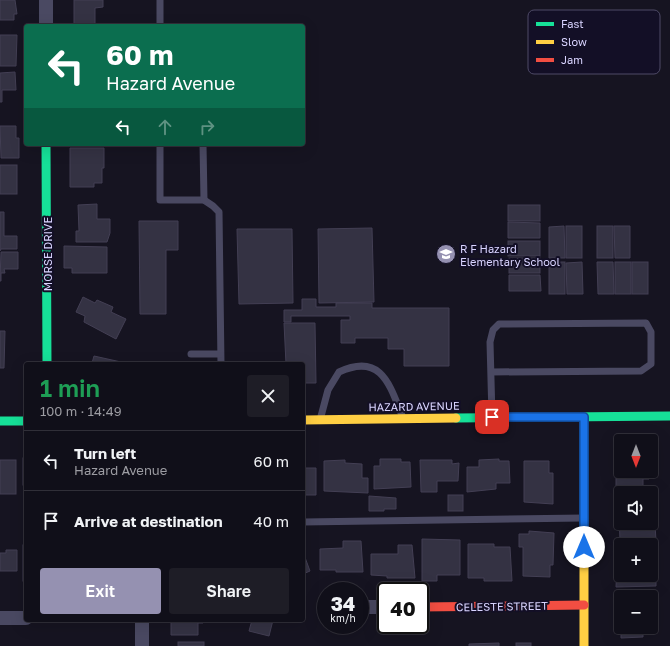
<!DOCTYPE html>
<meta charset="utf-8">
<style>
body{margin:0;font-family:"Golos Text",sans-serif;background:#1e1d26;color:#f1f3f6;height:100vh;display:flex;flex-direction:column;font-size:15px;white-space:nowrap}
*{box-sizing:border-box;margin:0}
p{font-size:13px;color:#9c9ca2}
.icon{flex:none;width:22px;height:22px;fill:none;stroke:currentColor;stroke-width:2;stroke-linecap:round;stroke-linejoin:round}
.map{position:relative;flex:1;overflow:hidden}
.details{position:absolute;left:24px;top:362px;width:281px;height:260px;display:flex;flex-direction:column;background:#100f19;border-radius:4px;box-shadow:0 4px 16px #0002,0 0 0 1px #302f38}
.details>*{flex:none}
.hud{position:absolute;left:24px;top:24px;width:281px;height:122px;border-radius:4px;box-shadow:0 4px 16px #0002,0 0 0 1px #302f38;background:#0b6e4f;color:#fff;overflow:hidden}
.needle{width:26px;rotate:180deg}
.buttons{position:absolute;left:614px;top:434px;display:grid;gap:8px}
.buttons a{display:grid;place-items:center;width:44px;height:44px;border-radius:4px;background:#100f19;box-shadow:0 4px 16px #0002,0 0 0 1px #302f38;font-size:20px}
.speed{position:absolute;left:317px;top:582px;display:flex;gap:8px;font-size:20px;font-weight:700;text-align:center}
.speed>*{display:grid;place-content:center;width:52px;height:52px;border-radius:50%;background:#100f19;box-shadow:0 4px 16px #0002,0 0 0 1px #302f38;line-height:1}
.speed small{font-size:10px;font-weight:400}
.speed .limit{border:2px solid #111;border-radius:6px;background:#fff;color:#111}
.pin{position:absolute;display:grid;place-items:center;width:34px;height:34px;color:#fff;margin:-17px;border-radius:8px;box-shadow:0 2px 6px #0006}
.me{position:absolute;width:44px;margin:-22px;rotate:0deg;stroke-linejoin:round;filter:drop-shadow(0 0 3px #0008)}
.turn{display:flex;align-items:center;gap:14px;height:84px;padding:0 16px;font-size:18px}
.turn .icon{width:52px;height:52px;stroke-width:2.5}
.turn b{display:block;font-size:28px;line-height:34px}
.lanes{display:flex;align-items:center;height:38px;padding:0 16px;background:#0003;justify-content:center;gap:20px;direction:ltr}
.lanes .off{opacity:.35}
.round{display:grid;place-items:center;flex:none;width:42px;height:42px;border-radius:4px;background:#1e1d26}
.overview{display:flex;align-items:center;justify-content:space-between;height:68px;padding:0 16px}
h1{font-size:24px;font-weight:600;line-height:30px;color:#1e9e55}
.action{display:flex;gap:8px;margin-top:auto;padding:8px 16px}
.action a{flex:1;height:46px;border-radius:4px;background:#9591b1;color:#fff;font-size:16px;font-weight:600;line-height:46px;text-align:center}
.action a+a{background:#1e1d26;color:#f1f3f6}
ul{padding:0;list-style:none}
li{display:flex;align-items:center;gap:12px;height:60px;padding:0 16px;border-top:1px solid #302f38}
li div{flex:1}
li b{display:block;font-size:15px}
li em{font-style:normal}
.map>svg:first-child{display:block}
.building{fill:#343243;stroke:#433f54}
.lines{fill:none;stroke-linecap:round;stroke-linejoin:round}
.lane{stroke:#4a4962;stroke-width:7}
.street{stroke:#4a4962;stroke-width:14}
.fast{stroke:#16e098;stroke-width:9}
.slow{stroke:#ffcf43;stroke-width:9}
.jam{stroke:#f24e42;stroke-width:9}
.route-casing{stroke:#114b97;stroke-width:10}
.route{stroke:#1a73e8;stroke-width:7}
.labels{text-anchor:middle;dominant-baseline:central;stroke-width:4;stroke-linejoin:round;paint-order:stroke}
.poi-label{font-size:11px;fill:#d9d4ff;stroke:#130f26;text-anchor:start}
.street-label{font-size:11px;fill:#d9d4ff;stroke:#130f26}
.key{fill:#130f26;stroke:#4e4a67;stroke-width:1}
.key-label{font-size:11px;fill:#d9d4ff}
</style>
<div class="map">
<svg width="670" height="646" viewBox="0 0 670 646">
<rect width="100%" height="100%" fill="#161421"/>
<g class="building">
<polygon points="0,0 15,0 17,14 14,14 14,20 0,20"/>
<polygon points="74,0 103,0 103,7 95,8 95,26 74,26"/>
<polygon points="0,35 17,35 16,66 0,66"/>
<polygon points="15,72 16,90 2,90 2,102 0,102 0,73"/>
<polygon points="0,126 16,126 16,138 19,138 19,158 1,158"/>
<polygon points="70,148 104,148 104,168 102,168 102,183 94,183 94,187 70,187"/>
<rect x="0" y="165" width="17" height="29"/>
<polygon points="97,204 97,219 110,219 110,233 107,242 76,242 76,231 79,231 78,205"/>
<rect x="508" y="205" width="32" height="16"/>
<polygon points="0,212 4,212 4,236 17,236 17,249 1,249 0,251"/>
<polygon points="139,221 178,221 178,250 166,250 166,314 140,314"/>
<polygon points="508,222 540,223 540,238 508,238"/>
<polygon points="564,226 565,258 549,258 549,227"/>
<rect x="566" y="226" width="16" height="32"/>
<rect x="597" y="226" width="16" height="32"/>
<polygon points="614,226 630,226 630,258 615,258"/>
<polygon points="372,228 374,302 319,303 318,229"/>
<polygon points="237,229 292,229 293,303 239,304"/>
<rect x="508" y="241" width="32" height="15"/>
<polygon points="64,246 107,247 107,273 72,273 72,268 64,268"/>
<polygon points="1,252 18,252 18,269 4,269 5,273 1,273 1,281 0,281"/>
<rect x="509" y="258" width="31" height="15"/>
<rect x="549" y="262" width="16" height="32"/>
<polygon points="582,262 583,294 567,294 566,263"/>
<polygon points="597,262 613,262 614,294 598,294"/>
<rect x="615" y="262" width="16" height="32"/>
<rect x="632" y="262" width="16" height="32"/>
<polygon points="509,275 540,275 541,291 509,291"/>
<polygon points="83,297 95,303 97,300 113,307 111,312 126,319 116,339 84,322 85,316 76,312"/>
<polygon points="302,299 316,299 316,307 336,307 336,303 372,303 372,308 449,308 449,366 404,366 404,349 388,349 388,338 355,338 355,343 341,343 341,320 350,320 350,316 291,316 291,322 284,322 284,310 302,310"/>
<polygon points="284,323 315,323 316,383 303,383 303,364 286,364"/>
<polygon points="0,331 5,331 4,368 0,368"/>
<polygon points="94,356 121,362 121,364 90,364 92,363"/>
<polygon points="620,455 621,471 649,471 649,479 643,479 643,493 616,494 616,478 620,478"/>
<rect x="23" y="458" width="3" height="27"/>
<polygon points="380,459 401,459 401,462 410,462 411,487 374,489 374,466 380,466"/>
<polygon points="499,459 499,461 509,461 510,483 496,483 496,489 467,492 467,467 479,467 479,460"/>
<rect x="0" y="460" width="16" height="34"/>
<polygon points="345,460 345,463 362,464 362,478 368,478 368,493 324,491 324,461"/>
<polygon points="420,460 452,460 452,464 459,463 458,481 437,481 437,492 421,492"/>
<polygon points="303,461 303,468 316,468 316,495 303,495"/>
<polygon points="524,461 549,461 549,473 553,473 553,504 524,502"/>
<rect x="448" y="495" width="15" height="16"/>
<polygon points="369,496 396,498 396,509 384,509 384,511 369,511"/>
<polygon points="619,514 621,514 621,523 655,524 656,541 620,541"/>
<polygon points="529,531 554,533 553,565 550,565 550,577 523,576 523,547 519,547 519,534 529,534"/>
<polygon points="422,539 460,540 460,575 437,575 437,581 422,581"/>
<polygon points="343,541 361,541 363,572 336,572 336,570 320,570 320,549 343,548"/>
<polygon points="468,544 494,544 494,547 510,547 512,581 484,581 484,578 468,578"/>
<rect x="23" y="545" width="3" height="36"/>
<polygon points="398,545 412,545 415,578 387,578 387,576 371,575 371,554 398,554"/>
<polygon points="651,548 656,548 656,586 616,587 617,563 621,563 621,575 651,575"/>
<polygon points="6,550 17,550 17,571 0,571 0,553 6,553"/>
<polygon points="303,552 310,571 303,574"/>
<polygon points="618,595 653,595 653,612 651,612 651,597 621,597 621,622 618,622"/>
<polygon points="171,620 203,620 203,623 198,623 198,635 171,635"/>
<polygon points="252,620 273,620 269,636 249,631"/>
<polygon points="621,627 643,627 643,637 621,638"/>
<rect x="178" y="642" width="26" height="4"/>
<polygon points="499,643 499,646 469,646 469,644"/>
<rect x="516" y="643" width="15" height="3"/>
</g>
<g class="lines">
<g class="lane">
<polyline points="160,0 160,26"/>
<polyline points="160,144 160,200 204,200 213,206 219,212 221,364"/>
<polyline points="203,144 204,200"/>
<polyline points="191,354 220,354"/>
<polyline points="491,372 641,371 651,364 651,332 646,323 499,324 493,330 490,342 492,417"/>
<path d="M320,420L328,390L339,372C382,352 390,386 403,418"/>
<polyline points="303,522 583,518"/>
</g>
<g class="street">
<polyline points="46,0 46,26"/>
<polyline points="360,607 386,607"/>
<polyline points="325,608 326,608"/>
<polyline points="0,618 26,618"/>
<polyline points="142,646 142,620"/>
</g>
<g class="fast">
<polyline points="46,144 47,364"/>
<polyline points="456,418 670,416"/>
<polyline points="0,421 26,421"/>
</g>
<g class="slow">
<polyline points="303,420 456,418"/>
<polyline points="584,563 584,646"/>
</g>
<g class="jam">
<polyline points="584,417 584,563"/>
<polyline points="420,607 584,605"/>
</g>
</g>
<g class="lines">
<g class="route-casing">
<polyline id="route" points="492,417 584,417 584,547"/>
</g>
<use href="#route" class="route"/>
</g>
<defs>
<g id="school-disc" transform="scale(1)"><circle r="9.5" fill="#9591b1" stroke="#130f26"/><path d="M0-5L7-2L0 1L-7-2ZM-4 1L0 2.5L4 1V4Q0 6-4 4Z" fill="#fff"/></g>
</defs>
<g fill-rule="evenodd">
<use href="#school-disc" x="446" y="254"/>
</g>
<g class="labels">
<g class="poi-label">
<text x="460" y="248">R F Hazard<tspan x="460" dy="13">Elementary School</tspan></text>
</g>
<g class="street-label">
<text transform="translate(47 254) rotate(-90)">MORSE DRIVE</text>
<text transform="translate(414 406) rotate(-1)">HAZARD AVENUE</text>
<text transform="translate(502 606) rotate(-1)">CELESTE STREET</text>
</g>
</g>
<rect x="528" y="10" width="132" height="64" rx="6" class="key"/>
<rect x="536" y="22" width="18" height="4" fill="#16e098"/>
<rect x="536" y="40" width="18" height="4" fill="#ffcf43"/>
<rect x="536" y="58" width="18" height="4" fill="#f24e42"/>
<g class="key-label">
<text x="561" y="28">Fast</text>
<text x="561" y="46">Slow</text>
<text x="561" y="64">Jam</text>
</g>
</svg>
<div class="buttons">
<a><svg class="needle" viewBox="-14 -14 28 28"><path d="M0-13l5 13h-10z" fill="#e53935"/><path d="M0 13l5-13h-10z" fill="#9c9ca2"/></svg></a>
<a><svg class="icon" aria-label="sound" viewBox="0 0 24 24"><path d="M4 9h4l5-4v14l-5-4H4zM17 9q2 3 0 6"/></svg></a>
<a>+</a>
<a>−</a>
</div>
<div class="speed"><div>34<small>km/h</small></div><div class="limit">40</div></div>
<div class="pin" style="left:492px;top:417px;background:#d93025"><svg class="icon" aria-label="arrive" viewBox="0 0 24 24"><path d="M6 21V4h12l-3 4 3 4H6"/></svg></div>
<svg class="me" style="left:584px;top:547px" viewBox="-20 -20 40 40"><circle r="19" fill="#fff"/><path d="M0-13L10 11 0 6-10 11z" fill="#1a73e8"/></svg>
<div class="hud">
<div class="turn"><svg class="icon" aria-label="left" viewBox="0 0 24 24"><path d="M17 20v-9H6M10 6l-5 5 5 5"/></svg><div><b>60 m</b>Hazard Avenue</div></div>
<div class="lanes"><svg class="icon" aria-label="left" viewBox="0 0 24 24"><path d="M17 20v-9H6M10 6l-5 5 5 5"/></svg><svg class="icon off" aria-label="ahead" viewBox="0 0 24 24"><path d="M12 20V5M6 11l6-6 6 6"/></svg><svg class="icon off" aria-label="right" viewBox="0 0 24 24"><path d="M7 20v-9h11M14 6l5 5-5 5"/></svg></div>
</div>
<section class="details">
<div class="overview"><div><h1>1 min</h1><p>100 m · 14:49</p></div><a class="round"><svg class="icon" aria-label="close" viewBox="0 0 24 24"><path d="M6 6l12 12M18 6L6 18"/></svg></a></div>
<ul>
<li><svg class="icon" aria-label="left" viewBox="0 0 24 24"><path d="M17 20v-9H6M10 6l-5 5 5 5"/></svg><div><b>Turn left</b><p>Hazard Avenue</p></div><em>60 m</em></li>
<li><svg class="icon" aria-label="arrive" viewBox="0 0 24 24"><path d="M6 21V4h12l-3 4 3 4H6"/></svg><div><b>Arrive at destination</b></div><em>40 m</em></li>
</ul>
<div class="action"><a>Exit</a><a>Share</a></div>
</section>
</div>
